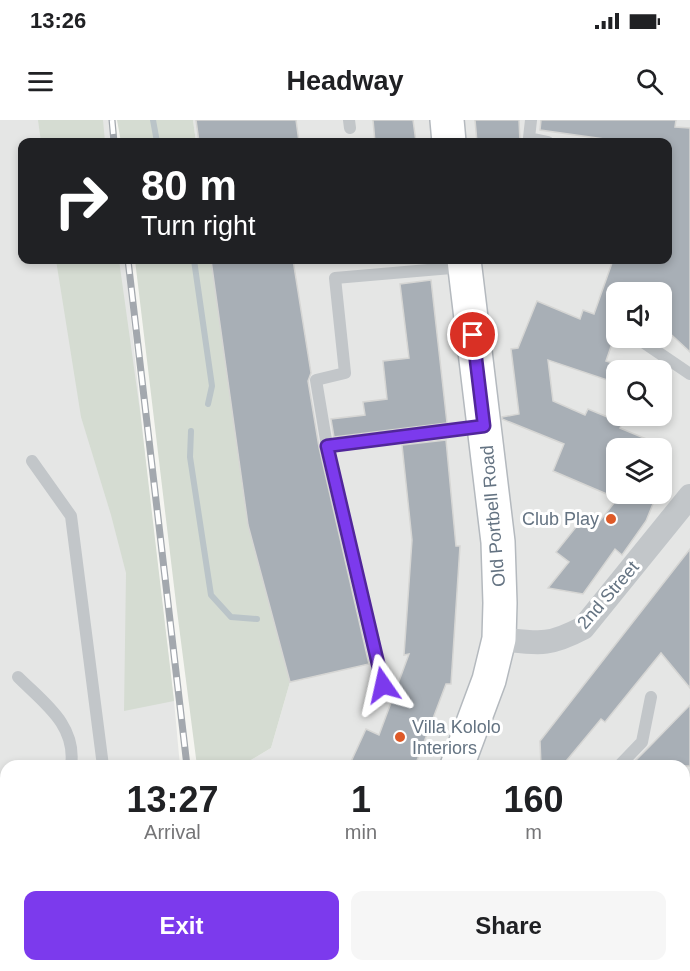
<!DOCTYPE html>
<style>
body{margin:0;font-family:Arial,sans-serif;background:#f6f6f6;color:#202124;height:100vh;display:flex;flex-direction:column;font-size:22px;white-space:nowrap}
*{box-sizing:border-box;margin:0}
p{font-size:20px;color:#757577}
.icon{flex:none;width:33px;height:33px;fill:none;stroke:currentColor;stroke-width:2;stroke-linecap:round;stroke-linejoin:round}
.map{position:relative;flex:1;overflow:hidden}
.drawer{position:absolute;left:0px;top:640px;width:690px;height:212px;display:flex;flex-direction:column;background:#fff;border-radius:18px 18px 0 0;box-shadow:0 3px 9px #0003}
.drawer>*{flex:none}
.hud{position:absolute;left:18px;top:18px;width:654px;height:126px;border-radius:12px;box-shadow:0 3px 9px #0003;background:#202124;color:#fff;overflow:hidden}
.tools{position:absolute;left:606px;top:162px;display:grid;gap:12px}
.tools a{display:grid;place-items:center;width:66px;height:66px;border-radius:12px;background:#fff;box-shadow:0 3px 9px #0003;font-size:30px}
.pin{position:absolute;display:grid;place-items:center;width:51px;height:51px;color:#fff;margin:-26px;border:3px solid #fff;border-radius:50%;box-shadow:0 2px 6px #0007}
.me{position:absolute;width:66px;margin:-33px;rotate:349deg;stroke-linejoin:round;filter:drop-shadow(0 0 4px #0008)}
.turn{display:flex;align-items:center;gap:21px;height:126px;padding:0 24px;font-size:27px}
.turn .icon{width:78px;height:78px;stroke-width:2.5}
.turn b{display:block;font-size:42px;line-height:51px}
.eta{display:flex;justify-content:space-evenly;align-items:center;height:102px;text-align:center}
.eta b{font-size:36px;font-weight:700;line-height:42px}
.action{display:flex;gap:12px;margin-top:auto;padding:12px 24px}
.action a{flex:1;height:69px;border-radius:12px;background:#7c3aed;color:#fff;font-size:24px;font-weight:700;line-height:69px;text-align:center}
.action a+a{background:#f6f6f6;color:#202124}
.status{display:flex;justify-content:space-between;align-items:center;height:42px;padding:0 30px;background:#fff;direction:ltr}
.status svg{height:16px;fill:currentColor}
header{display:flex;justify-content:space-between;align-items:center;height:78px;padding:0 24px;background:#fff;font-size:27px;font-weight:700}
.map>svg:first-child{display:block}
.built{fill:#e5e6e5;fill-rule:evenodd}
.green{fill:#d5dcd2}
.lines{fill:none;stroke-linecap:round;stroke-linejoin:round}
.stream{stroke:#bac4c8;stroke-width:6}
.building{fill:#a8afb6;stroke:#d6d6d4;stroke-width:1.5}
.secondary-casing{stroke:#b4b9be;stroke-width:36}
.lane{stroke:#c2c6c9;stroke-width:12}
.street{stroke:#c2c6c9;stroke-width:24}
.secondary{stroke:#fff;stroke-width:33}
.rail-casing{stroke:#a3a8ae;stroke-width:7}
.rail{stroke:#fff;stroke-width:4.5;stroke-dasharray:14;stroke-linecap:butt}
.route-casing{stroke:#51269a;stroke-width:15}
.route{stroke:#7c3aed;stroke-width:10}
.poi-dot{fill:#de5a28;stroke:#fff;stroke-width:2}
.labels{text-anchor:middle;dominant-baseline:central;stroke-width:6;stroke-linejoin:round;paint-order:stroke}
.street-label{font-size:18px;fill:#647382;stroke:#fff}
.poi-label{font-size:18px;fill:#647382;stroke:#fff;text-anchor:end}
</style>
<div class="status"><b>13:26</b><svg viewBox="0 0 49 12"><path d="M0 12V9h3v3zM5 12V6h3v6zM10 12V3h3v9zM15 12V0h3v12zM26 1h20v11H26zM47 4h2v5h-2z"/></svg></div>
<header><svg class="icon" aria-label="menu" viewBox="0 0 24 24"><path d="M4 6h16M4 12h16M4 18h16"/></svg>Headway<svg class="icon" aria-label="search" viewBox="0 0 24 24"><circle cx="10" cy="10" r="6"/><path d="M15 15l6 6"/></svg></header>
<div class="map">
<svg width="690" height="851" viewBox="0 0 690 851">
<rect width="100%" height="100%" fill="#f5f5f1"/>
<g class="built">
<polygon points="0,0 111,0 113,22 22,22 22,140 125,140 150,385 174,581 180,646 6,646 6,846 165,846 166,851 0,851"/>
<path d="M193,0H690V851H287L286,846H684V646H241L271,628L290,562L307,559L250,326L221,140H668V22H196ZM616,172H662V218H616ZM616,250H662V296H616ZM616,328H662V374H616Z"/>
</g>
<g class="green">
<polygon points="38,0 103,0 105,22 41,22"/>
<polygon points="117,0 193,0 196,22 121,22"/>
<polygon points="56,140 119,140 140,291 174,581 124,591 126,453 111,395 81,297"/>
<polygon points="135,140 211,140 248,405 290,562 271,628 241,646 197,646 176,483"/>
</g>
<g class="lines">
<g class="stream">
<polyline points="153,0 157,22"/>
<polyline points="194,140 212,266 208,284"/>
<polyline points="191,311 190,337 211,475 231,497 257,499"/>
</g>
</g>
<g class="building">
<polygon points="196,0 296,0 299,22 199,22"/>
<polygon points="373,0 413,0 416,22 375,22"/>
<polygon points="475,0 519,0 520,22 477,22"/>
<polygon points="541,0 676,0 675,7 690,8 690,232 662,206 662,172 616,172 616,212 606,241 616,244 616,263 548,240 553,281 585,295 588,289 622,303 620,308 668,328 616,328 616,378 553,351 564,324 502,299 502,297 519,294 511,229 518,228 537,181 580,199 583,190 594,194 613,140 668,140 668,22 626,22 540,10"/>
<polygon points="211,140 293,140 311,253 308,261 319,327 369,544 290,562 248,405"/>
<polygon points="431,160 447,303 334,317 331,299 365,295 363,282 387,279 383,241 409,238 400,164"/>
<polygon points="446,320 456,426 460,426 451,564 446,564 415,646 349,646 366,609 379,615 409,534 404,535 412,420 402,325"/>
<polygon points="621,374 657,374 646,401 622,435 615,429 583,474 548,468 569,442 556,432 580,402 592,411"/>
<polygon points="690,429 690,568 661,533 605,602 601,599 562,646 541,646 540,621"/>
<polygon points="690,585 690,646 630,646 653,623"/>
</g>
<g class="lines">
<g class="secondary-casing">
<g id="secondary">
<polyline points="447,0 449,22"/>
<polyline points="457,646 489,560 499,519 500,483 498,422 464,140"/>
<polyline points="381,851 382,846"/>
</g>
</g>
<g class="lane">
<polyline points="349,0 350,8"/>
<polyline points="531,0 529,18 548,22"/>
<polyline points="637,218 690,254"/>
<polyline points="327,326 483,307"/>
<polyline points="32,341 71,396 103,646"/>
<path d="M18,557C44,583 77,605 71,646"/>
<polyline points="383,565 327,326 316,260 345,253 335,158 463,147"/>
<polyline points="619,646 642,622 651,577"/>
<polyline points="684,732 690,727"/>
<polyline points="241,846 247,851"/>
<polyline points="614,846 615,851"/>
<polyline points="87,851 97,846"/>
</g>
<g class="street">
<path d="M499,519C538,523 547,527 583,508L690,376"/>
<polyline points="684,835 690,832"/>
</g>
<use href="#secondary" class="secondary"/>
<g class="rail-casing">
<g id="rail">
<polyline points="112,0 114,22"/>
<polyline points="128,140 187,646"/>
<polyline points="209,846 210,851"/>
</g>
</g>
<use href="#rail" class="rail"/>
</g>
<g class="lines">
<g class="route-casing">
<polyline id="route" points="383,565 327,326 484,306 473,215"/>
</g>
<use href="#route" class="route"/>
</g>
<g class="poi-dot">
<circle cx="611" cy="399" r="6"/>
<circle cx="400" cy="617" r="6"/>
</g>
<g class="labels">
<g class="street-label">
<text transform="translate(493 396) rotate(-95)">Old Portbell Road</text>
<text transform="translate(608 475) rotate(-49)">2nd Street</text>
</g>
<g class="poi-label">
<text x="599" y="399">Club Play</text>
<text x="412" y="607" text-anchor="start">Villa Kololo<tspan x="412" dy="21">Interiors</tspan></text>
</g>
</g>
</svg>
<div class="tools">
<a><svg class="icon" aria-label="sound" viewBox="0 0 24 24"><path d="M4 9h4l5-4v14l-5-4H4zM17 9q2 3 0 6"/></svg></a>
<a><svg class="icon" aria-label="search" viewBox="0 0 24 24"><circle cx="10" cy="10" r="6"/><path d="M15 15l6 6"/></svg></a>
<a><svg class="icon" aria-label="layers" viewBox="0 0 24 24"><path d="M12 4l9 5-9 5-9-5zM3 14l9 5 9-5"/></svg></a>
</div>
<div class="pin" style="left:473px;top:215px;background:#d93025"><svg class="icon" aria-label="arrive" viewBox="0 0 24 24"><path d="M6 21V4h12l-3 4 3 4H6"/></svg></div>
<svg class="me" style="left:383px;top:565px" viewBox="-20 -20 40 40"><path d="M0-17L14 15 0 8-14 15z" fill="#7c3aed" stroke="#fff" stroke-width="4"/></svg>
<div class="hud">
<div class="turn"><svg class="icon" aria-label="right" viewBox="0 0 24 24"><path d="M7 20v-9h11M14 6l5 5-5 5"/></svg><div><b>80 m</b>Turn right</div></div>
</div>
<section class="drawer">
<div class="eta">
<div><b>13:27</b><p>Arrival</p></div>
<div><b>1</b><p>min</p></div>
<div><b>160</b><p>m</p></div>
</div>
<div class="action"><a>Exit</a><a>Share</a></div>
</section>
</div>
